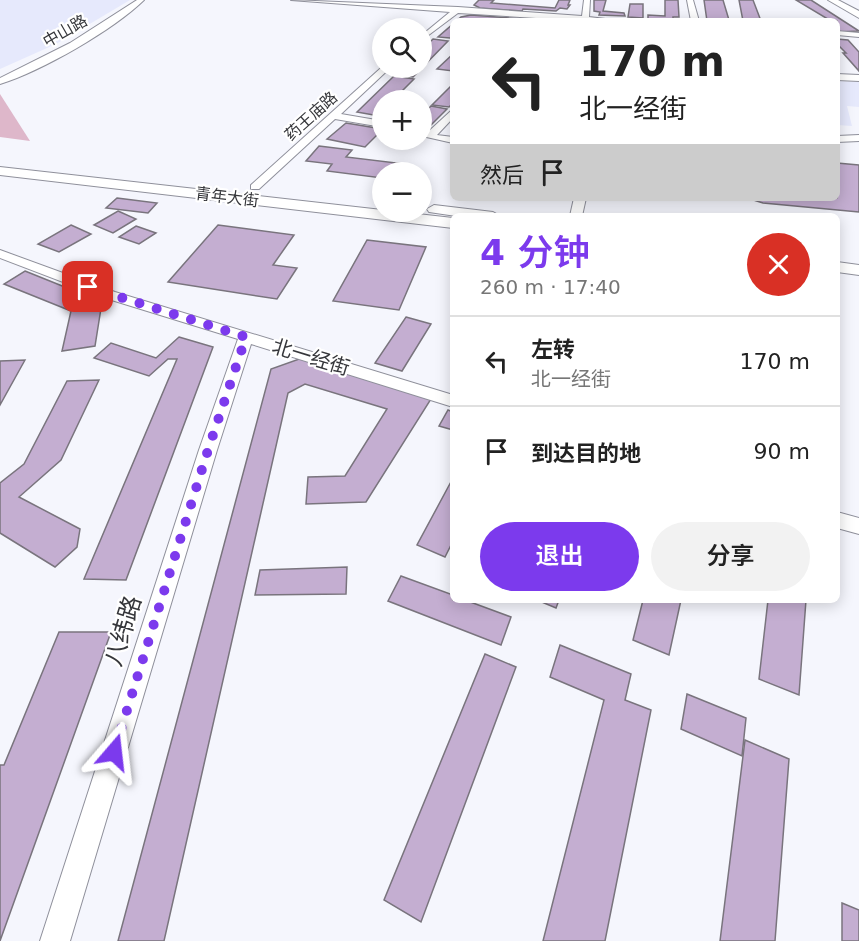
<!DOCTYPE html>
<html lang="zh">
<meta charset="utf-8">
<style>
body{margin:0;font-family:"DejaVu Sans","Noto Sans SC",sans-serif;background:#f2f2f2;color:#222;height:100vh;display:flex;flex-direction:column;font-size:22px;white-space:nowrap}
*{box-sizing:border-box;margin:0}
p{font-size:20px;color:#767676}
.icon{flex:none;width:33px;height:33px;fill:none;stroke:currentColor;stroke-width:2;stroke-linecap:round;stroke-linejoin:round}
.map{position:relative;flex:1;overflow:hidden}
.sheet{position:absolute;left:450px;top:213px;width:390px;height:390px;display:flex;flex-direction:column;background:#fff;border-radius:9px;box-shadow:0 3px 15px #0003}
.sheet>*{flex:none}
.banner{position:absolute;left:450px;top:18px;width:390px;height:183px;border-radius:9px;box-shadow:0 3px 15px #0003;background:#fff;color:#222;overflow:hidden}
.controls{position:absolute;left:372px;top:18px;display:grid;gap:12px}
.controls a{display:grid;place-items:center;width:60px;height:60px;border-radius:50%;background:#fff;box-shadow:0 3px 15px #0003;font-size:30px}
.pin{position:absolute;display:grid;place-items:center;width:51px;height:51px;color:#fff;margin:-26px;border-radius:12px;box-shadow:0 3px 9px #0006}
.me{position:absolute;width:66px;margin:-33px;rotate:17deg;stroke-linejoin:round;filter:drop-shadow(0 0 4px #0008)}
.turn{display:flex;align-items:center;gap:21px;height:126px;padding:0 30px;font-size:27px}
.turn .icon{width:78px;height:78px;stroke-width:2.5}
.turn b{display:block;font-size:42px;line-height:51px}
.then{display:flex;align-items:center;height:57px;padding:0 30px;background:#0003;gap:12px;font-size:22px}
.round{display:grid;place-items:center;flex:none;width:63px;height:63px;border-radius:32px;background:#f2f2f2}
.headline{display:flex;align-items:center;justify-content:space-between;height:102px;padding:0 30px}
h1{font-size:36px;font-weight:600;line-height:45px;color:#7c3aed}
.action{display:flex;gap:12px;margin-top:auto;padding:12px 30px}
.action a{flex:1;height:69px;border-radius:36px;background:#7c3aed;color:#fff;font-size:24px;font-weight:600;line-height:69px;text-align:center}
.action a+a{background:#f2f2f2;color:#222}
ul{padding:0;list-style:none}
li{display:flex;align-items:center;gap:18px;height:90px;padding:0 30px;border-top:2px solid #e0e0e0}
li div{flex:1}
li b{display:block;font-size:22px}
li em{font-style:normal}
.map>svg:first-child{display:block}
.built{fill:#e6e9fc}
.green{fill:#deb7ca}
.building{fill:#c4aed1;stroke:#79747d;stroke-width:1.5}
.lines{fill:none;stroke-linecap:round;stroke-linejoin:round}
.minor-casing{stroke:#8f909b;stroke-width:2}
.major-casing{stroke:#8f909b;stroke-width:2}
.minor{fill:#fff;fill-rule:evenodd}
.major{fill:#fff;fill-rule:evenodd}
.route{stroke:#7c3aed;stroke-width:10;stroke-dasharray:0 18}
.labels{text-anchor:middle;dominant-baseline:central;stroke-width:4.5;stroke-linejoin:round;paint-order:stroke}
.far-street-label{font-size:16px;fill:#36373b;stroke:#fff}
.street-label{font-size:20px;fill:#36373b;stroke:#fff}
.near-street-label{font-size:24px;fill:#36373b;stroke:#fff}
</style>
<div class="map">
<svg width="859" height="941" viewBox="0 0 859 941">
<rect width="100%" height="100%" fill="#f5f6fd"/>
<g class="built">
<polygon points="0,0 130,0 56,44 0,69"/>
<polygon points="837,81 859,82 859,107 847,106 852,126 837,125"/>
</g>
<polygon class="green" points="0,94 30,141 0,137"/>
<g class="building">
<polygon points="479,0 494,0 491,3 555,8 559,0 570,0 568,5 570,5 567,9 560,8 556,11 523,9 522,11 480,8 474,5"/>
<polygon points="594,0 606,0 603,11 624,13 625,16 599,15 600,12 594,11"/>
<polygon points="665,0 678,0 679,17 673,17 673,21 648,19 648,15 665,16"/>
<polygon points="704,0 723,0 729,20 739,21 707,21"/>
<polygon points="739,0 753,0 761,21 743,21"/>
<polygon points="796,0 811,0 859,31 837,32 837,21 831,21"/>
<polygon points="630,4 643,4 643,18 628,17"/>
<polygon points="471,15 522,19 525,21 475,19 456,21 461,17"/>
<polygon points="453,24 453,36 450,38 438,37"/>
<polygon points="433,39 448,41 413,77 396,75 403,68 422,68 422,50"/>
<polygon points="837,39 848,40 859,52 859,71 843,53 846,53 837,44"/>
<polygon points="453,54 453,71 437,69"/>
<polygon points="394,76 414,79 393,100 382,100 382,112 379,116 357,112"/>
<polygon points="453,84 453,103 449,107 432,105"/>
<polygon points="431,106 447,109 429,127 422,126 422,115"/>
<polygon points="346,123 382,129 382,130 365,147 327,139"/>
<polygon points="388,140 417,140 413,145 387,141"/>
<polygon points="319,146 352,150 346,157 405,164 400,172 382,172 382,178 327,171 332,164 306,161"/>
<polygon points="837,163 859,165 859,212 763,203 747,198 837,198"/>
<polygon points="117,198 157,203 148,213 106,208"/>
<polygon points="118,211 136,219 113,233 94,225"/>
<polygon points="71,225 91,234 59,252 38,244"/>
<polygon points="218,225 294,235 273,265 297,268 277,299 168,282"/>
<polygon points="136,226 156,233 139,244 119,237"/>
<polygon points="367,240 426,247 399,310 333,301"/>
<polygon points="25,271 102,302 95,346 62,351 71,311 4,284"/>
<polygon points="406,317 431,324 402,371 375,363"/>
<polygon points="179,337 213,347 126,580 84,579 177,359 168,359 149,376 94,358 111,343 156,358"/>
<polygon points="302,358 431,399 366,502 306,504 308,477 345,476 387,409 305,384 288,393 164,941 118,941 271,369"/>
<polygon points="25,360 0,405 0,361"/>
<polygon points="99,380 61,460 19,497 80,529 77,547 55,567 0,533 0,483 24,464 67,381"/>
<polygon points="448,410 453,412 453,430 439,426"/>
<polygon points="453,478 453,541 445,557 417,545"/>
<polygon points="347,567 346,594 255,595 260,570"/>
<polygon points="401,576 453,595 453,600 465,600 511,617 501,645 388,601"/>
<polygon points="537,600 559,600 556,608"/>
<polygon points="643,600 681,600 669,655 633,640"/>
<polygon points="768,600 806,600 799,695 759,679"/>
<polygon points="59,632 111,632 0,941 0,765 4,765"/>
<polygon points="560,645 631,674 625,700 651,710 605,941 543,941 604,700 550,677"/>
<polygon points="485,654 516,667 421,922 384,900"/>
<polygon points="687,694 746,718 742,756 681,729"/>
<polygon points="745,740 789,759 775,941 720,941"/>
<polygon points="842,903 859,910 859,941 842,941"/>
</g>
<g class="lines">
<g class="minor-casing">
<g id="minor">
<path d="M137,0H144C113,30 42,71 0,84V78L70,43Z"/>
<polygon points="291,0 458,7 582,16 584,0 590,0 589,17 622,21 584,21 458,13 422,40 422,35 450,12"/>
<polygon points="687,0 693,0 699,21 691,21"/>
<polygon points="837,31 859,33 859,37 837,35"/>
<polygon points="382,67 390,68 341,114 382,121 382,127 335,119 259,189 251,189 251,185"/>
<polygon points="837,74 859,75 859,81 837,80"/>
<polygon points="453,109 453,118 437,135 453,137 453,143 422,136 422,130 428,132"/>
<polygon points="859,135 859,141 837,142 837,136"/>
<polygon points="574,198 586,198 582,216 570,216"/>
<polygon points="0,250 115,292 453,395 453,407 251,344 217,450 70,941 40,941 199,450 238,339 105,298 0,258"/>
<polygon points="837,512 859,518 859,534 837,528"/>
</g>
</g>
<g class="major-casing">
<g id="major">
<polygon points="828,0 838,0 859,11 859,18"/>
<polygon points="0,167 453,218 453,228 0,175"/>
<polygon points="434,205 493,212 500,216 456,216 429,212 427,209"/>
<polygon points="837,262 859,265 859,275 837,272"/>
</g>
</g>
<use href="#minor" class="minor"/>
<use href="#major" class="major"/>
</g>
<g class="lines">
<polyline class="route" points="88,287 246,337 208,450 114,752"/>
</g>
<g class="labels">
<g class="far-street-label">
<text transform="translate(65 31) rotate(-30)">中山路</text>
<text transform="translate(311 116) rotate(-42)">药王庙路</text>
<text transform="translate(227 197) rotate(7)">青年大街</text>
</g>
<g class="street-label">
<text transform="translate(311 357) rotate(17)">北一经街</text>
</g>
<g class="near-street-label">
<text transform="translate(123 631) rotate(-73)">八纬路</text>
</g>
</g>
</svg>
<div class="controls">
<a><svg class="icon" aria-label="search" viewBox="0 0 24 24"><circle cx="10" cy="10" r="6"/><path d="M15 15l6 6"/></svg></a>
<a>+</a>
<a>−</a>
</div>
<div class="pin" style="left:88px;top:287px;background:#d93025"><svg class="icon" aria-label="arrive" viewBox="0 0 24 24"><path d="M6 21V4h12l-3 4 3 4H6"/></svg></div>
<svg class="me" style="left:114px;top:752px" viewBox="-20 -20 40 40"><path d="M0-17L14 15 0 8-14 15z" fill="#7c3aed" stroke="#fff" stroke-width="4"/></svg>
<div class="banner">
<div class="turn"><svg class="icon" aria-label="left" viewBox="0 0 24 24"><path d="M17 20v-9H6M10 6l-5 5 5 5"/></svg><div><b>170 m</b>北一经街</div></div>
<div class="then">然后<svg class="icon" aria-label="arrive" viewBox="0 0 24 24"><path d="M6 21V4h12l-3 4 3 4H6"/></svg></div>
</div>
<section class="sheet">
<div class="headline"><div><h1>4 分钟</h1><p>260 m · 17:40</p></div><a class="round" style="background:#d93025;color:#fff"><svg class="icon" aria-label="close" viewBox="0 0 24 24"><path d="M6 6l12 12M18 6L6 18"/></svg></a></div>
<ul>
<li><svg class="icon" aria-label="left" viewBox="0 0 24 24"><path d="M17 20v-9H6M10 6l-5 5 5 5"/></svg><div><b>左转</b><p>北一经街</p></div><em>170 m</em></li>
<li><svg class="icon" aria-label="arrive" viewBox="0 0 24 24"><path d="M6 21V4h12l-3 4 3 4H6"/></svg><div><b>到达目的地</b></div><em>90 m</em></li>
</ul>
<div class="action"><a>退出</a><a>分享</a></div>
</section>
</div>
